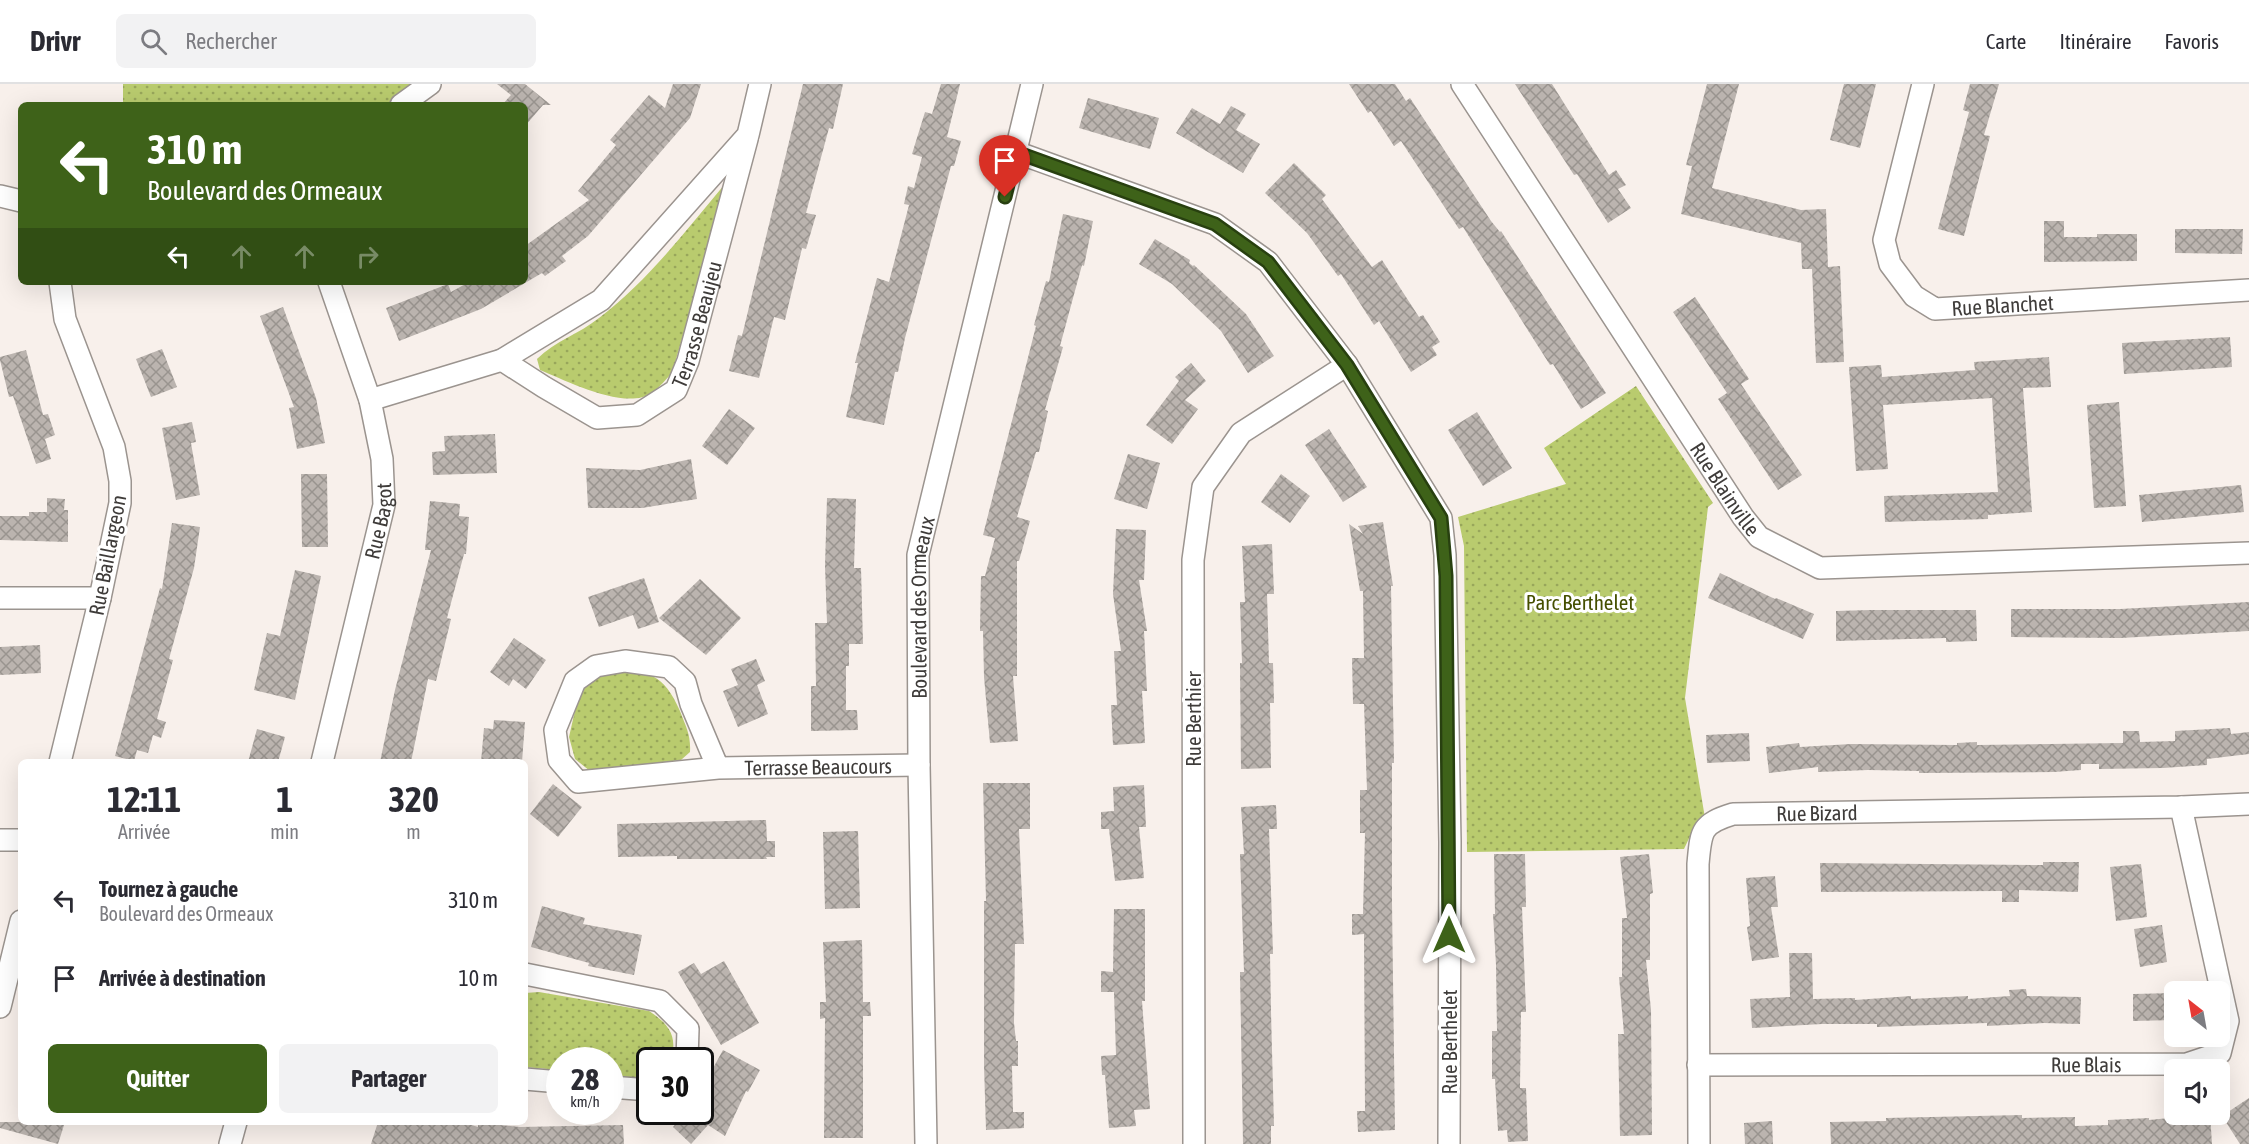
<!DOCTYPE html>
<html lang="fr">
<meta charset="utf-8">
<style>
body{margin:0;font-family:"Asap Condensed",sans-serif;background:#f2f2f3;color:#2b2b33;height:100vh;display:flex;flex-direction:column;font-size:22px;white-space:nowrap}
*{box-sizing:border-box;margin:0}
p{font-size:20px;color:#7c7c81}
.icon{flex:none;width:33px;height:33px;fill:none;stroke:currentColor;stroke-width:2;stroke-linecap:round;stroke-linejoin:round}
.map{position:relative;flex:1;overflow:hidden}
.sheet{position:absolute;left:18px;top:675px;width:510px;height:366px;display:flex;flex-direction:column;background:#fff;border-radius:9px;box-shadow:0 6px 24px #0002}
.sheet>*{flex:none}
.banner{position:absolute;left:18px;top:18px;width:510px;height:183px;border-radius:9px;box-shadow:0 6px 24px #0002;background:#3e6219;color:#fff;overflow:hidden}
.needle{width:39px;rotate:329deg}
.controls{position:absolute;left:2164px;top:897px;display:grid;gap:12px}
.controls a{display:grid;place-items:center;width:66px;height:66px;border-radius:9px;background:#fff;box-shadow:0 6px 24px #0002;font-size:30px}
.speed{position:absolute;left:546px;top:963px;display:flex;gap:12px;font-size:30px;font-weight:700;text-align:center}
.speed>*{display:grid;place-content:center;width:78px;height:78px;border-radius:50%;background:#fff;box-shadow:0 6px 24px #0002;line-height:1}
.speed small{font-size:15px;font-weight:400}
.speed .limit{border:3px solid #111;border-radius:9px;background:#fff;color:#111}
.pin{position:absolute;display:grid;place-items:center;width:51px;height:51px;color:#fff;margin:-62px -26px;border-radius:50% 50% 50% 0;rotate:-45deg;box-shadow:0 0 6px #0007}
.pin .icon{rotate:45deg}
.me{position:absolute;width:66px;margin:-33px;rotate:0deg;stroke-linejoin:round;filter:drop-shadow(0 0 4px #0008)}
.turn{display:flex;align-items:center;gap:21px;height:126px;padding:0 30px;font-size:27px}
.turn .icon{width:78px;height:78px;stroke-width:2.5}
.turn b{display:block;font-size:42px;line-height:51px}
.lanes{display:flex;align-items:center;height:57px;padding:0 30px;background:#0003;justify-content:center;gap:30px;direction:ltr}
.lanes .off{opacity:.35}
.eta{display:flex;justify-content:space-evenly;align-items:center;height:102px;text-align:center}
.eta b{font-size:36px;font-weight:700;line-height:42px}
.button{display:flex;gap:12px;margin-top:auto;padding:12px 30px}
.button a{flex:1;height:69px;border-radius:9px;background:#3e6219;color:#fff;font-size:24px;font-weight:700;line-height:69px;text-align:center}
.button a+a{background:#f2f2f3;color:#2b2b33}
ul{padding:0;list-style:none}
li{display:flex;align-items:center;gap:18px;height:78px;padding:0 30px}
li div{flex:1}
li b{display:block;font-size:22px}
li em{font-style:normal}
header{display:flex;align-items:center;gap:36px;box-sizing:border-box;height:84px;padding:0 30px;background:#fff;border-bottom:2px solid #e1e1e2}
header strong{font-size:28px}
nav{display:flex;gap:33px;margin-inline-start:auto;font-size:21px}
.search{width:420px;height:54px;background:#f2f2f3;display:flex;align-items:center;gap:15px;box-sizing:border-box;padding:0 21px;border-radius:9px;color:#7c7c81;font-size:22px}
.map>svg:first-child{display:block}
.green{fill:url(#green-dots)}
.building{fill:url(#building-cross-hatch)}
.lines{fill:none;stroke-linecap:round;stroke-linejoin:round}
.minor-casing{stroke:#9b948f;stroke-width:24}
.minor{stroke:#fff;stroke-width:21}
.route-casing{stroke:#284010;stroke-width:15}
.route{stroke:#3e6219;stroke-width:10}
.labels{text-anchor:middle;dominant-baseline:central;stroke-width:6;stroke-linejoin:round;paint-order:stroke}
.street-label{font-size:21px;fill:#3f3c3a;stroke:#fff}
.park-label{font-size:21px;fill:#454f00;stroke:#fff}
</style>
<header>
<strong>Drivr</strong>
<div class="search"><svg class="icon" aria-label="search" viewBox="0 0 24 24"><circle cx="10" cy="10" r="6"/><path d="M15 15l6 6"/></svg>Rechercher</div>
<nav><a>Carte</a><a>Itinéraire</a><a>Favoris</a></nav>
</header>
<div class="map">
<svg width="2249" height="1060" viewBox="0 0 2249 1060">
<defs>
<pattern id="green-dots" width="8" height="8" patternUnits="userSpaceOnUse" patternTransform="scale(1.5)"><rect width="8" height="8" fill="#b9cb6e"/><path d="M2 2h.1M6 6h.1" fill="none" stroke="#98a65b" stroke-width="1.8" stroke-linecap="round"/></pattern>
<pattern id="building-cross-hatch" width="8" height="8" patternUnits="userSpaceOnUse" patternTransform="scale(1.5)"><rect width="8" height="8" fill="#bbb4af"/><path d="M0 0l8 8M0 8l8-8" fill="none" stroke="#99948f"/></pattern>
</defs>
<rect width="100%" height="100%" fill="#f8f0eb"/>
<g class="green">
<polygon points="123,0 418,0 387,21 123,21"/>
<path d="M729,95L672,289C666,295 659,304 652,309C625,327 567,297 540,286L537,275C555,257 579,250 599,234C650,195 688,144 729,95Z"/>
<polygon points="1636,302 1713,419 1708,423 1685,614 1705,734 1692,748 1684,765 1467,768 1464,462 1458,433 1566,400 1544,364"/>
<path d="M610,587C650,587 663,589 680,627C686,643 691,651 690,668L681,676L590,687L575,675L569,653L579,609L591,598Z"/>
<path d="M539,908L649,927C669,940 678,952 671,976H650L649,992L636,994L611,991L610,976H560L559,986L525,983V909Z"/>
</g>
<g class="building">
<polygon points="497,0 525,0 551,21 543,21 525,42 525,21 502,21 511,11"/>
<polygon points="673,0 701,0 690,34 588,152 562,172 566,177 545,192 542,189 481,225 399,257 386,224 448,200 451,208 469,198 525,198 525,162 589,116 578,107 616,61 610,56 649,11 665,24"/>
<polygon points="803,0 843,0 833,45 829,44 806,129 816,131 806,165 802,164 785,236 774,233 759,294 729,287 738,251 742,252"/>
<polygon points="941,0 960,0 947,53 961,57 954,82 951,82 905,254 898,288 895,288 884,341 846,333 858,279 855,279 877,194 889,198 909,121 904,120 908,102 914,104 922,73 912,70 925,28 932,30"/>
<polygon points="1349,0 1395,0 1406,17 1410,14 1491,137 1500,148 1501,147 1606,309 1581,325 1553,280 1550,281 1529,248 1463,143 1459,145 1401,57 1394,62 1371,27 1368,29"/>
<polygon points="1515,0 1552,0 1609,91 1616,86 1626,101 1618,105 1631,124 1608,139 1577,90 1574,91"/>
<polygon points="1707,0 1739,0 1712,104 1801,126 1826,125 1828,183 1840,182 1844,278 1816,279 1812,185 1802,185 1801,159 1681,130 1692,82 1686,81"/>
<polygon points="1844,0 1876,0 1860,64 1830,56"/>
<polygon points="1970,0 1999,0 1984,51 1990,52 1964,152 1938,145 1969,28 1963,26"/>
<polygon points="1088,14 1159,34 1150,65 1079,44"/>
<polygon points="1231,22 1246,30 1236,46 1260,60 1243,89 1176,49 1192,24 1220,40"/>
<polygon points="1294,79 1326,111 1322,115 1372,183 1382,176 1419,233 1423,231 1440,258 1432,263 1437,271 1411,288 1379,237 1374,241 1341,190 1338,192 1307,149 1265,109"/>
<polygon points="1063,130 1093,137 1084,182 1082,181 1060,262 1063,263 1045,326 1048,327 1039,368 1036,368 1017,433 1030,437 1019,477 1017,477 1017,592 1013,592 1018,657 990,659 984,593 983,547 980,547 981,492 985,492 995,454 983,451 1036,242 1034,241 1046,197 1049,198"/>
<polygon points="2044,137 2064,137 2064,153 2097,153 2097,150 2137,150 2137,177 2044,178"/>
<polygon points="2175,145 2243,145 2242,170 2175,169"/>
<polygon points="1155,155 1190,176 1189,179 1193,182 1194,181 1246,230 1274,272 1248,289 1221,247 1172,200 1139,180"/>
<polygon points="1695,213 1749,295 1741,300 1802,391 1778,406 1718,315 1727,309 1673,228"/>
<polygon points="283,223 316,314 325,359 297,365 289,324 294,323 260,232"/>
<polygon points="2230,253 2232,283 2124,290 2122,259"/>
<polygon points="162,265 177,303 151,313 136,275"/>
<polygon points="26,266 43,331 48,330 55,351 45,355 51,375 36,380 13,312 9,313 0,276 0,273"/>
<polygon points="2049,273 2051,303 2023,304 2032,428 1988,431 1988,435 1885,438 1884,412 1998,408 1992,314 1883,321 1888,385 1856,387 1849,283 1881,281 1882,293 1975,286 1974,278"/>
<polygon points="1191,279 1206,297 1185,316 1198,325 1172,360 1146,341 1179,297 1175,293"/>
<polygon points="2119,318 2126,422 2094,424 2087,321"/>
<polygon points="729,325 755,344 727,381 702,362"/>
<polygon points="1477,328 1512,384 1483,402 1448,346"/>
<polygon points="192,338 196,358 191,359 200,411 176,416 162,344"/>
<polygon points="1329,345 1367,403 1343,418 1305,361"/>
<polygon points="495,350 497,389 433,391 432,368 445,367 444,352"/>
<polygon points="1128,370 1160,379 1147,425 1114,415"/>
<polygon points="691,375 697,415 642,424 588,424 586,384 640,386"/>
<polygon points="301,390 327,390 328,463 302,463"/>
<polygon points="1281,390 1310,412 1290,439 1261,418"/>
<polygon points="2241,401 2244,428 2142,438 2139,411"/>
<polygon points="47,414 65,415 64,426 68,426 68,458 0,456 0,432 29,432 29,428 47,428"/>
<polygon points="827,414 856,415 854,484 861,484 863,560 849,560 849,582 846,582 846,626 857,626 858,646 811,647 811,602 816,602 815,539 827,539 825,482"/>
<polygon points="430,417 460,420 459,432 469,433 466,470 464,470 447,534 451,535 436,597 428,595 411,678 380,678 395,606 431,466 425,466"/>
<polygon points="1383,438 1393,502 1391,502 1394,679 1392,679 1392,819 1395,1046 1358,1048 1357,1027 1365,1027 1364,850 1352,851 1352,830 1363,830 1365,749 1360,749 1360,706 1367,706 1364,620 1353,620 1352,574 1364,574 1363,507 1360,507 1349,440 1363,450 1358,442"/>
<polygon points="172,439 200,443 194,484 169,575 173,576 157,635 166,638 161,654 153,651 148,669 137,666 134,677 115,672 160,504 162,505"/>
<polygon points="1116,445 1146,446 1144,496 1139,496 1147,547 1144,547 1147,607 1142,607 1145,659 1113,661 1111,621 1117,621 1114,567 1121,567 1113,510"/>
<polygon points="1272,460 1274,510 1267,510 1269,579 1273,579 1274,619 1270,619 1271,684 1241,685 1240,579 1242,579 1240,518 1245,518 1242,462"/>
<polygon points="295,486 321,492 295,616 254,606 267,549 280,552"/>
<polygon points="1720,489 1775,515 1776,514 1814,530 1803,555 1708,514"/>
<polygon points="644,494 659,538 638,545 633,531 599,543 588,513"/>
<polygon points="700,495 741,534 706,571 659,534"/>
<polygon points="2249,518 2249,547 2120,554 2011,553 2011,525 2120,525"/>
<polygon points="1871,526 1976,526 1977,557 1946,558 1946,554 1836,557 1836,527"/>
<polygon points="514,554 546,576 526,605 513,595 509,602 490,588"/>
<polygon points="40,561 41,589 0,591 0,563"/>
<polygon points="756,575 765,597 757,601 768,630 738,643 723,607 738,601 731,585"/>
<polygon points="494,636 525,638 522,678 481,678 484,644 493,645"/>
<polygon points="2230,644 2231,650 2249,648 2249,670 2207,675 2207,681 2163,684 2099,685 2099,680 2081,680 2081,686 2054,688 1919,689 1919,687 1868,686 1818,688 1818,683 1769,689 1766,663 1799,659 1800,663 1851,660 1957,661 1957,659 1977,658 1977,661 2123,659 2123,647 2139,647 2140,658 2175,657 2175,647"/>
<polygon points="257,645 285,653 278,678 248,678"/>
<polygon points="1749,649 1750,677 1707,679 1706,651"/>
<polygon points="983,699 1030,699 1030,745 1019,745 1024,860 1015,860 1014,939 1016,957 1018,957 1018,982 1012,982 1013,1028 1024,1028 1024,1044 986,1046 984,982 984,817 986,817"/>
<polygon points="553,700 582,723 558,753 530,730"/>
<polygon points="1144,701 1146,743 1139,743 1144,794 1115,797 1109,745 1101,745 1101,728 1114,727 1113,703"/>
<polygon points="1276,721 1277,745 1269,745 1273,870 1270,870 1271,928 1274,1042 1271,1042 1271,1060 1243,1060 1240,888 1244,888 1240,770 1244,770 1241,723"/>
<polygon points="766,736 767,757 775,757 775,773 766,773 767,775 677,775 677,772 618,773 617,740"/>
<polygon points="858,747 860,824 825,825 823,748"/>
<polygon points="1494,770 1525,770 1526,823 1522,823 1526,928 1521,928 1520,1004 1526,1004 1528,1057 1508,1058 1507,1046 1498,1047 1495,995 1492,995 1492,947 1497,947 1496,881 1493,830 1495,830"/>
<polygon points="1649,770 1653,809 1650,810 1650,876 1646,876 1651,926 1652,1051 1620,1052 1618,950 1624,950 1619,893 1622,893 1622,834 1627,834 1620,773"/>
<polygon points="2043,778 2079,778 2078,808 2019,806 2019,818 2002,818 2002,807 1821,808 1820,779 2043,781"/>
<polygon points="2141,780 2147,833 2116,837 2110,783"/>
<polygon points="1775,792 1778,823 1771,823 1779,873 1752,877 1747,843 1750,842 1746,794"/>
<polygon points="542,822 585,834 583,840 642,851 634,891 588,882 589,879 531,863"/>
<polygon points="1114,825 1145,825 1145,917 1142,917 1150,1025 1134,1026 1136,1042 1109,1044 1105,991 1102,991 1101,972 1116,971 1114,908 1101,908 1101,887 1113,888"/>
<polygon points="2162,841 2167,878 2140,883 2134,845"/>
<polygon points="862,856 863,918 870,918 871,932 863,932 863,1054 824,1054 825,934 820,935 820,918 826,918 823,858"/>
<polygon points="1789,869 1812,869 1813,915 1855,914 1855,916 1911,912 1911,915 1968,912 1968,915 2010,912 2009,906 2026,905 2027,912 2081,913 2080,940 2044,939 1987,942 1987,939 1877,943 1877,940 1822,940 1752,944 1750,915 1790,913"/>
<polygon points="724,877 759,939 721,961 678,888 694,879 701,890"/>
<polygon points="2175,909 2175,936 2133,937 2133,910"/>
<polygon points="723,966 760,986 748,1008 746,1007 725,1052 708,1041 691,1060 673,1043 686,1028 700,1028 700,1008"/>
<polygon points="2249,1014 2249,1060 2240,1060 2222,1032"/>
<polygon points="2210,1030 2212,1060 1831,1060 1830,1038 1886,1037 1886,1034 2022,1031 2022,1034 2075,1033 2075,1042 2108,1041 2108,1036 2149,1034 2149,1036"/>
<polygon points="1772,1037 1773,1060 1745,1060 1744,1039"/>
<polygon points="0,1038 65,1038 58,1060 0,1044"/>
<polygon points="378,1038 462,1038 478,1043 478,1039 520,1043 623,1041 624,1060 371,1060"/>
</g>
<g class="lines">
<g class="minor-casing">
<g id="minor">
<path id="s1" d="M1462,0L1743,433L1759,453L1820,484L2249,469"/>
<path id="s2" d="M1923,0L1884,156L1890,180L1914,212L1935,225L2249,206"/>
<polyline points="401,21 430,0"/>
<polyline points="1016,68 1215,140 1268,178 1347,281 1441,434 1445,471 1450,758 1449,1060"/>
<polyline points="0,112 21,117"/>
<polyline points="60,198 65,235 114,363 120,397 120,419 100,514 60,678"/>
<path id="s3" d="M502,276L544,303L597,334L637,331L676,306L688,277L747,55"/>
<polyline points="370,316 502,276 601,216 748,51 760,0"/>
<polyline points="0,514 100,514"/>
<path id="s4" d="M322,678L384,421L382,375L370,316L329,198"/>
<path id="s5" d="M718,684L691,620L685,598L669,583L625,577L596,582L575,597L555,646L559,676L578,698L718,684L919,681"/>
<polyline points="0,756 21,756"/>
<polyline points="525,890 660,917 688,945 687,976"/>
<polyline points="0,923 21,837"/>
<path id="s6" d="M1698,981L2187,980L2220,969L2228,937L2181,723"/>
<polyline points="525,995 560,998"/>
<polyline points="610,1003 650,1006"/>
<polyline points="230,1060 236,1038"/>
<path id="s7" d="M926,1060L919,681L918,471L1032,0"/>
<polyline points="1194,1060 1193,476 1203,403 1241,349 1347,281"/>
<path id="s8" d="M1699,1060L1698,780C1701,748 1700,740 1733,730L2181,723L2249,720"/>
</g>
</g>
<use href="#minor" class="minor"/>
</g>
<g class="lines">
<g class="route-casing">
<polyline id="route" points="1005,113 1016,68 1215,140 1268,178 1347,281 1441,434 1446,492 1449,851"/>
</g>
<use href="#route" class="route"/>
</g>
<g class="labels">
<g class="street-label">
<text stroke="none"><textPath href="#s2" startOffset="318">Rue Blanchet</textPath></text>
<text stroke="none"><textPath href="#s3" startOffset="267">Terrasse Beaujeu</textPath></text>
<text stroke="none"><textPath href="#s1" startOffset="483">Rue Blainville</textPath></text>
<text stroke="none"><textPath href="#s4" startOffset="248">Rue Bagot</textPath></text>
<text transform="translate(107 471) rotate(-79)">Rue Baillargeon</text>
<text stroke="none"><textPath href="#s7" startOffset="537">Boulevard des Ormeaux</textPath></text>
<text transform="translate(1193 635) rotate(-90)">Rue Berthier</text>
<text stroke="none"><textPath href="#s5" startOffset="567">Terrasse Beaucours</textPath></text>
<text stroke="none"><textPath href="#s8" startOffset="432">Rue Bizard</textPath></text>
<text transform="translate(1449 958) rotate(-90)">Rue Berthelet</text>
<text stroke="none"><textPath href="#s6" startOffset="388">Rue Blais</textPath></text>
</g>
<g class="park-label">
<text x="1580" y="518">Parc Berthelet</text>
</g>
</g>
</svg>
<div class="controls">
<a><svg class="needle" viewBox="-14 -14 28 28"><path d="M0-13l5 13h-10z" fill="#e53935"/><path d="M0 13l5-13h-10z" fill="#7c7c81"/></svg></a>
<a><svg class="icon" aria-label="sound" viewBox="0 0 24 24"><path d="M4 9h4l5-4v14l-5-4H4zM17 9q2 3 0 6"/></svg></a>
</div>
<div class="speed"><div>28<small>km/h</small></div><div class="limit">30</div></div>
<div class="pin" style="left:1005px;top:113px;background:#d93025"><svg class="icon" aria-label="arrive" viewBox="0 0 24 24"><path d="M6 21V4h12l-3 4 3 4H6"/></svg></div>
<svg class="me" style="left:1449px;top:851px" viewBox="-20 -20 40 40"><path d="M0-17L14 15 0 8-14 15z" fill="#3e6219" stroke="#fff" stroke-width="4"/></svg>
<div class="banner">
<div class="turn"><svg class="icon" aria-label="left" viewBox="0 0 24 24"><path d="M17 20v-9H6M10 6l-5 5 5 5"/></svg><div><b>310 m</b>Boulevard des Ormeaux</div></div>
<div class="lanes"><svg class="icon" aria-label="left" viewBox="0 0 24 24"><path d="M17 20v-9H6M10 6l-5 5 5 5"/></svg><svg class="icon off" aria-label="ahead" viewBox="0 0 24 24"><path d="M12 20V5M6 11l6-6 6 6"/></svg><svg class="icon off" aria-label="ahead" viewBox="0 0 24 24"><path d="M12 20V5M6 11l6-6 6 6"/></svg><svg class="icon off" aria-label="right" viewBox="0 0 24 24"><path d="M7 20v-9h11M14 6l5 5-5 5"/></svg></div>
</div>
<section class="sheet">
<div class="eta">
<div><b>12:11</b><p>Arrivée</p></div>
<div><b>1</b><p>min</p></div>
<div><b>320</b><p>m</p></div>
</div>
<ul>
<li><svg class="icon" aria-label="left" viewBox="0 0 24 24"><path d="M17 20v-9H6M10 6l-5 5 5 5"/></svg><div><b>Tournez à gauche</b><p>Boulevard des Ormeaux</p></div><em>310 m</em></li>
<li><svg class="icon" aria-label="arrive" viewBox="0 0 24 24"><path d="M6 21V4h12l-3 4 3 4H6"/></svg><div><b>Arrivée à destination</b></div><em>10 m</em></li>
</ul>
<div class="button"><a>Quitter</a><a>Partager</a></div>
</section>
</div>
